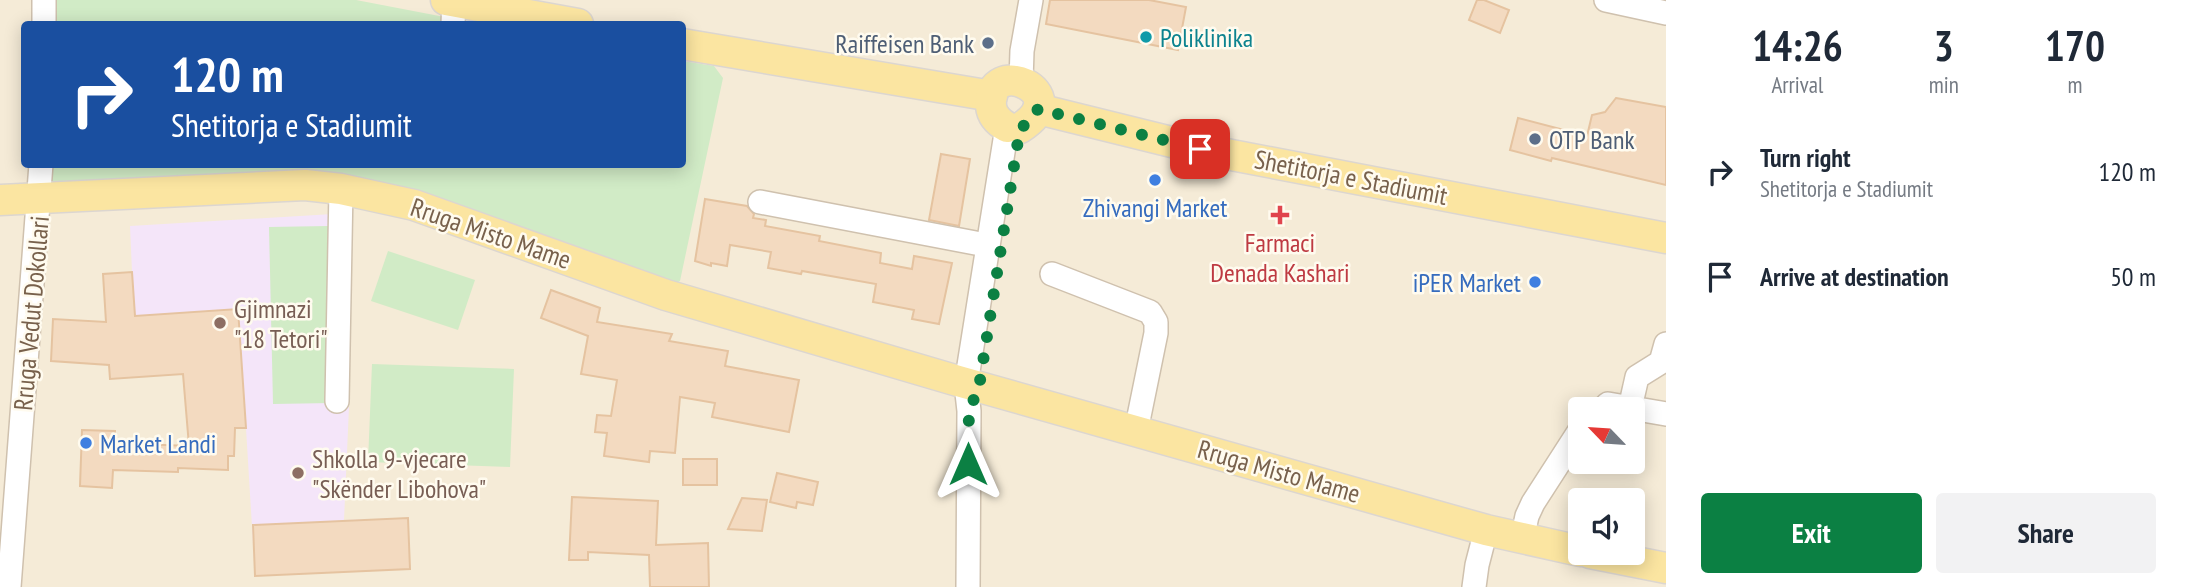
<!DOCTYPE html>
<meta charset="utf-8">
<style>
body{margin:0;font-family:"PT Sans Narrow",sans-serif;background:#f2f2f3;color:#1f2937;height:100vh;display:flex;flex-direction:column;font-size:26px;white-space:nowrap}
*{box-sizing:border-box;margin:0}
p{font-size:23px;color:#747a83}
.icon{flex:none;width:38px;height:38px;fill:none;stroke:currentColor;stroke-width:2;stroke-linecap:round;stroke-linejoin:round}
.map{position:relative;flex:1;overflow:hidden}
.side{display:flex;flex-direction:column;background:#fff;width:525px}
.side>*{flex:none}
.top-card{position:absolute;left:21px;top:21px;width:665px;height:147px;border-radius:7px;box-shadow:0 4px 18px #0003;background:#1a4fa0;color:#fff;overflow:hidden}
.needle{width:46px;rotate:295deg}
.controls{position:absolute;left:1568px;top:397px;display:grid;gap:14px}
.controls a{display:grid;place-items:center;width:77px;height:77px;border-radius:7px;background:#fff;box-shadow:0 4px 18px #0003;font-size:35px}
.pin{position:absolute;display:grid;place-items:center;width:60px;height:60px;color:#fff;margin:-30px;border-radius:14px;box-shadow:0 4px 10px #0006}
.me{position:absolute;width:77px;margin:-38px;rotate:0deg;stroke-linejoin:round;filter:drop-shadow(0 0 5px #0008)}
.turn{display:flex;align-items:center;gap:24px;height:147px;padding:0 35px;font-size:32px}
.turn .icon{width:91px;height:91px;stroke-width:2.5}
.turn b{display:block;font-size:49px;line-height:60px}
.eta{display:flex;justify-content:space-evenly;align-items:center;height:119px;text-align:center}
.eta b{font-size:42px;font-weight:700;line-height:49px}
.button{display:flex;gap:14px;margin-top:auto;padding:14px 35px}
.button a{flex:1;height:80px;border-radius:7px;background:#0b8043;color:#fff;font-size:28px;font-weight:700;line-height:80px;text-align:center}
.button a+a{background:#f2f2f3;color:#1f2937}
ul{padding:0;list-style:none}
li{display:flex;align-items:center;gap:21px;height:105px;padding:0 35px}
li div{flex:1}
li b{display:block;font-size:26px}
li em{font-style:normal}
main{display:flex;flex:1;min-height:0}
.map>svg:first-child{display:block}
.residential{fill:#f5ebd7;fill-rule:evenodd}
.education{fill:#f4e5f9}
.green{fill:#d1ebc6}
.building{fill:#f3dac0;stroke:#e5c3a0;stroke-width:2}
.lines{fill:none;stroke-linecap:round;stroke-linejoin:round}
.minor-casing{stroke:#cfc1ae;stroke-width:26}
.major-casing{stroke:#dcd6d0;stroke-width:33}
.minor{stroke:#fff;stroke-width:23}
.major{stroke:#fbe5a1;stroke-width:30}
.route{stroke:#0b8043;stroke-width:12;stroke-dasharray:0 21.6}
.culture-dot{fill:#0f9aa8;stroke:#fffbef;stroke-width:2.5}
.service-dot{fill:#5c6f8a;stroke:#fffbef;stroke-width:2.5}
.shop-dot{fill:#3f7fe0;stroke:#fffbef;stroke-width:2.5}
.health-dot{fill:#e0444e;stroke:#fffbef;stroke-width:2.5}
.education-dot{fill:#8d6e63;stroke:#fffbef;stroke-width:2.5}
.labels{text-anchor:middle;dominant-baseline:central;stroke-width:5;stroke-linejoin:round;paint-order:stroke}
.culture-label{font-size:26px;fill:#0d838f;stroke:#fffbef;text-anchor:start}
.service-label{font-size:26px;fill:#4e5e75;stroke:#fffbef;text-anchor:end}
.street-label{font-size:26px;fill:#78614c;stroke:#fffbef}
.shop-label{font-size:26px;fill:#366cbe;stroke:#fffbef}
.health-label{font-size:26px;fill:#be3a42;stroke:#fffbef}
.education-label{font-size:26px;fill:#785e54;stroke:#fffbef;text-anchor:start}
</style>
<main>
<div class="map">
<svg width="1666" height="587" viewBox="0 0 1666 587">
<rect width="100%" height="100%" fill="#fdf7e9"/>
<path class="residential" d="M0,0H1666V587H0ZM24,24H682V164H24ZM1580,410H1633V462H1580ZM1580,500H1633V553H1580Z"/>
<polygon class="education" points="333,214 334,406 349,407 344,520 408,518 410,569 255,576 245,412 212,372 110,379 103,274 132,272 130,226"/>
<g class="green">
<polygon points="48,0 356,0 481,24 47,24"/>
<polygon points="683,61 714,66 723,78 680,281 669,287 436,202 55,185 49,182 46,164 682,164"/>
<polygon points="328,226 332,403 273,404 269,227"/>
<polygon points="388,251 475,280 458,330 371,301"/>
<polygon points="372,364 514,369 510,467 368,462"/>
</g>
<g class="building">
<polygon points="1050,0 1149,0 1186,7 1178,50 1046,24"/>
<polygon points="1477,0 1484,0 1509,10 1500,33 1469,20"/>
<polygon points="1616,98 1666,107 1666,185 1552,158 1551,161 1510,150 1518,118 1587,136 1592,115 1605,112"/>
<polygon points="941,154 970,159 959,226 929,220"/>
<polygon points="705,199 747,206 754,214 753,218 766,220 765,226 820,236 819,241 881,253 880,263 912,269 914,256 952,263 939,324 912,319 914,310 873,302 876,284 802,271 801,274 768,268 771,252 730,245 727,266 711,263 711,266 695,261"/>
<polygon points="132,272 135,316 238,309 246,428 235,428 234,456 228,456 228,470 178,468 178,472 113,470 112,488 80,486 82,430 115,431 115,443 189,446 183,374 110,379 109,365 51,361 53,319 106,322 103,274"/>
<polygon points="551,290 600,308 597,322 672,334 669,341 728,351 725,366 799,380 789,432 712,417 715,403 680,397 675,453 650,451 649,462 604,456 607,433 595,432 597,415 611,416 617,380 581,374 588,336 541,318"/>
<rect x="683" y="459" width="34" height="26"/>
<polygon points="777,473 818,482 813,505 797,502 796,508 770,502"/>
<polygon points="572,497 658,501 656,545 708,543 709,587 650,587 649,555 588,552 588,560 569,560"/>
<polygon points="742,498 767,500 762,531 728,529"/>
<polygon points="408,518 410,569 255,576 253,525"/>
</g>
<g class="lines">
<g class="minor-casing">
<g id="minor">
<polyline points="1606,0 1666,13"/>
<polyline points="44,24 44,0"/>
<polyline points="453,24 454,0"/>
<polyline points="1021,81 1022,51 1031,0"/>
<polyline points="760,202 986,245"/>
<polyline points="1052,274 1150,312 1156,322 1156,333 1136,431"/>
<polyline points="337,401 341,189"/>
<polyline points="1630,408 1637,377 1661,362 1666,344"/>
<polyline points="1602,410 1608,404 1666,414"/>
<polyline points="1522,539 1527,516 1533,503 1580,430"/>
<polyline points="9,587 41,164"/>
<polyline points="968,587 969,411 966,384 1007,127"/>
<polyline points="1474,587 1477,565 1486,530"/>
</g>
</g>
<g class="major-casing">
<g id="major">
<polyline points="446,0 578,24"/>
<polyline points="682,44 992,96"/>
<polyline points="1038,109 1200,149 1666,238"/>
<path d="M1007,127C998,122 992,116 991,106C986,54 1078,92 1020,128"/>
<polyline points="0,200 305,185 341,189 414,205 666,295 958,381 1486,530 1580,551"/>
<polyline points="1590,553 1666,568"/>
</g>
</g>
<use href="#minor" class="minor"/>
<use href="#major" class="major"/>
</g>
<g class="lines">
<polyline class="route" points="968,464 969,411 979,387 1020,128 1031,121 1038,109 1200,149"/>
</g>
<circle class="culture-dot" cx="1146" cy="37" r="7"/>
<g class="service-dot">
<circle cx="988" cy="43" r="7"/>
<circle cx="1535" cy="139" r="7"/>
</g>
<g class="shop-dot">
<circle cx="1155" cy="180" r="7"/>
<circle cx="1535" cy="282" r="7"/>
<circle cx="86" cy="443" r="7"/>
</g>
<path class="health-dot" d="M1276.5 204.5h7v7h7v7h-7v7h-7v-7h-7v-7h7z"/>
<g class="education-dot">
<circle cx="220" cy="323" r="7"/>
<circle cx="298" cy="473" r="7"/>
</g>
<g class="labels">
<g class="culture-label">
<text x="1160" y="37">Poliklinika</text>
</g>
<g class="service-label">
<text x="974" y="43">Raiffeisen Bank</text>
<text x="1549" y="139" text-anchor="start">OTP Bank</text>
</g>
<g class="street-label">
<text transform="translate(1351 177) rotate(11)">Shetitorja e Stadiumit</text>
<text transform="translate(491 233) rotate(19)">Rruga Misto Mame</text>
<text transform="translate(31 313) rotate(-85)">Rruga Vedut Dokollari</text>
<text transform="translate(1279 471) rotate(16)">Rruga Misto Mame</text>
</g>
<g class="shop-label">
<text x="1155" y="207">Zhivangi Market</text>
<text x="1521" y="282" text-anchor="end">iPER Market</text>
<text x="100" y="443" text-anchor="start">Market Landi</text>
</g>
<g class="health-label">
<text x="1280" y="242">Farmaci<tspan x="1280" dy="30">Denada Kashari</tspan></text>
</g>
<g class="education-label">
<text x="234" y="308">Gjimnazi<tspan x="234" dy="30">"18 Tetori"</tspan></text>
<text x="312" y="458">Shkolla 9-vjecare<tspan x="312" dy="30">"Skënder Libohova"</tspan></text>
</g>
</g>
</svg>
<div class="controls">
<a><svg class="needle" viewBox="-14 -14 28 28"><path d="M0-13l5 13h-10z" fill="#e53935"/><path d="M0 13l5-13h-10z" fill="#747a83"/></svg></a>
<a><svg class="icon" aria-label="sound" viewBox="0 0 24 24"><path d="M4 9h4l5-4v14l-5-4H4zM17 9q2 3 0 6"/></svg></a>
</div>
<div class="pin" style="left:1200px;top:149px;background:#d93025"><svg class="icon" aria-label="arrive" viewBox="0 0 24 24"><path d="M6 21V4h12l-3 4 3 4H6"/></svg></div>
<svg class="me" style="left:968px;top:464px" viewBox="-20 -20 40 40"><path d="M0-17L14 15 0 8-14 15z" fill="#0b8043" stroke="#fff" stroke-width="4"/></svg>
<div class="top-card">
<div class="turn"><svg class="icon" aria-label="right" viewBox="0 0 24 24"><path d="M7 20v-9h11M14 6l5 5-5 5"/></svg><div><b>120 m</b>Shetitorja e Stadiumit</div></div>
</div>
</div>
<section class="side">
<div class="eta">
<div><b>14:26</b><p>Arrival</p></div>
<div><b>3</b><p>min</p></div>
<div><b>170</b><p>m</p></div>
</div>
<ul>
<li><svg class="icon" aria-label="right" viewBox="0 0 24 24"><path d="M7 20v-9h11M14 6l5 5-5 5"/></svg><div><b>Turn right</b><p>Shetitorja e Stadiumit</p></div><em>120 m</em></li>
<li><svg class="icon" aria-label="arrive" viewBox="0 0 24 24"><path d="M6 21V4h12l-3 4 3 4H6"/></svg><div><b>Arrive at destination</b></div><em>50 m</em></li>
</ul>
<div class="button"><a>Exit</a><a>Share</a></div>
</section>
</main>
